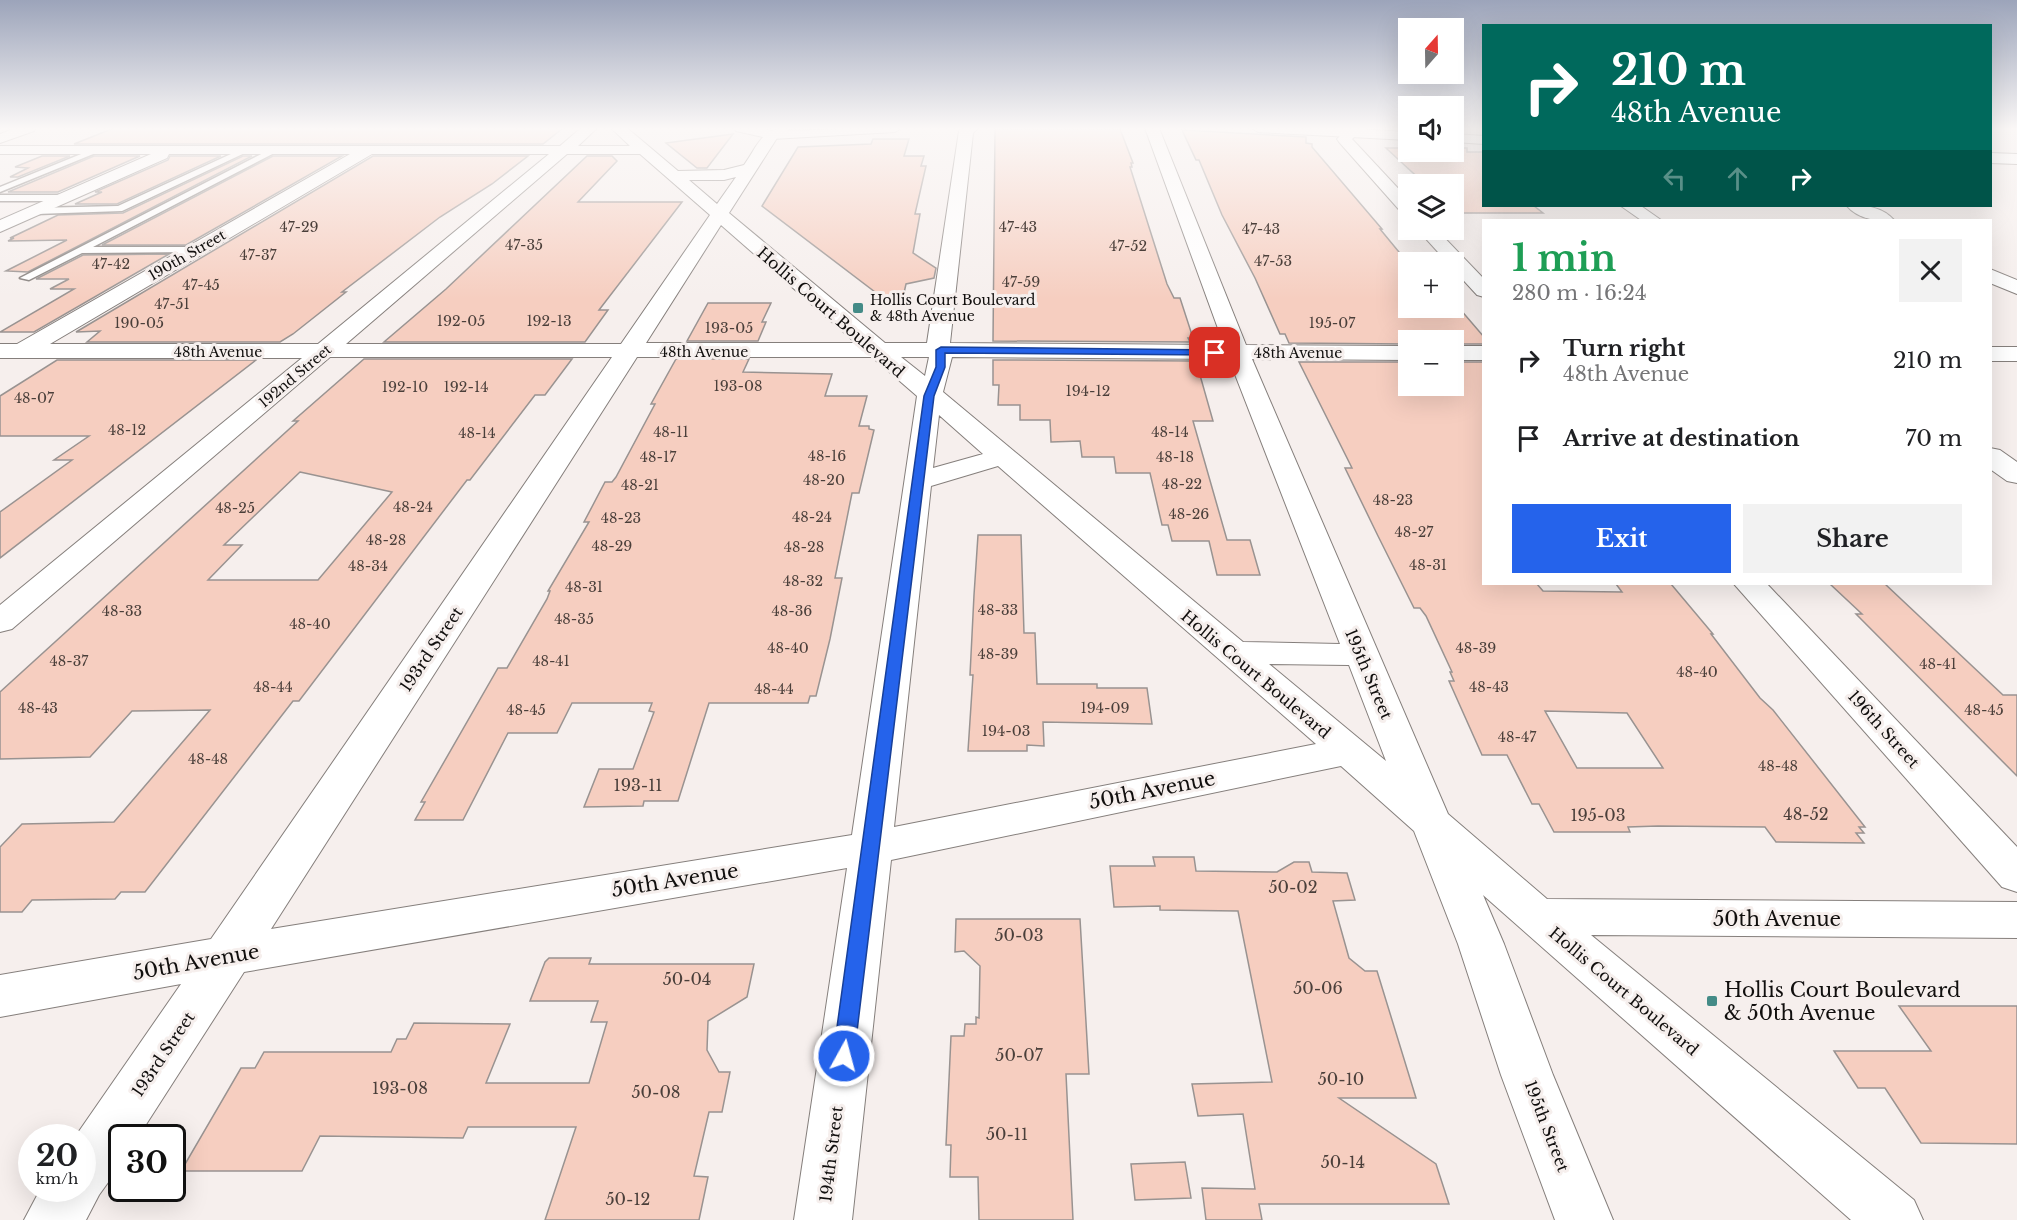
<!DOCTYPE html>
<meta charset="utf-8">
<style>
body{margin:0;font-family:"Libre Baskerville",serif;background:#f2f2f2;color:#202124;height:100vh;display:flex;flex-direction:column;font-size:22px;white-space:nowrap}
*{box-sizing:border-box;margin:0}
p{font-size:20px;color:#757577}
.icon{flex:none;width:33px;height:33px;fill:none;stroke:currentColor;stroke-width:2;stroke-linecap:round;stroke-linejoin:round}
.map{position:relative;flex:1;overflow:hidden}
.drawer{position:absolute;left:1482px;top:219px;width:510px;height:366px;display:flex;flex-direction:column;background:#fff;border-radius:0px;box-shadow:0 6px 24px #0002}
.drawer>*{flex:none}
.guide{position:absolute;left:1482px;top:24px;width:510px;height:183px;border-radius:0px;box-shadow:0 6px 24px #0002;background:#00695c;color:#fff;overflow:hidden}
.needle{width:39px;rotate:20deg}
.controls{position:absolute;left:1398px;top:18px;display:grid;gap:12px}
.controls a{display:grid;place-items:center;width:66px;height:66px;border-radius:0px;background:#fff;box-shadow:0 6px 24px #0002;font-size:30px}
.speed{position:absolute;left:18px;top:1124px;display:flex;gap:12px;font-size:30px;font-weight:700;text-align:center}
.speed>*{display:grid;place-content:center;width:78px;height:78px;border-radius:50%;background:#fff;box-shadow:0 6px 24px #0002;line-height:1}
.speed small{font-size:15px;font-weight:400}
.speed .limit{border:3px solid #111;border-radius:9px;background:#fff;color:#111}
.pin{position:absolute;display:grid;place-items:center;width:51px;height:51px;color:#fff;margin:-26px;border-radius:12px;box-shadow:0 3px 9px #0006}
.me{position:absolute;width:66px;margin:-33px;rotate:7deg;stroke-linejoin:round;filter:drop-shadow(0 0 4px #0008)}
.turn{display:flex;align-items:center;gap:21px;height:126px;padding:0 30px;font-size:27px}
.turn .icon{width:78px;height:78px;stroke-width:2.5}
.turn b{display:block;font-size:42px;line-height:51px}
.lanes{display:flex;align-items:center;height:57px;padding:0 30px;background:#0003;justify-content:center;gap:30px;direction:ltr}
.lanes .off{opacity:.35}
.round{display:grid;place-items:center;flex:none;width:63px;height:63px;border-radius:0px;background:#f2f2f2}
.overview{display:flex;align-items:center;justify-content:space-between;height:102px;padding:0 30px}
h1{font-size:36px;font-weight:700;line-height:45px;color:#1e9e55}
.cta{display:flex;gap:12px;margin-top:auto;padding:12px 30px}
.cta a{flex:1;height:69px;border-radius:0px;background:#2563eb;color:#fff;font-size:24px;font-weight:700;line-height:69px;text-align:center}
.cta a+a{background:#f2f2f2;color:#202124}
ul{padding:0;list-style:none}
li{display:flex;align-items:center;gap:18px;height:78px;padding:0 30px}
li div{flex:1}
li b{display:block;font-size:22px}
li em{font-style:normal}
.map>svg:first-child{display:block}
.building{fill:#f6cec0;stroke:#999391;stroke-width:1.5;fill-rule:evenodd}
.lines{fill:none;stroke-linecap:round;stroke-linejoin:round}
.service-casing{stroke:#857f7c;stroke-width:3}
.minor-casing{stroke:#857f7c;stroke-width:2}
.tertiary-casing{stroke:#857f7c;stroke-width:2}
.service{fill:#fff;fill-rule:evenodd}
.minor{fill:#fff;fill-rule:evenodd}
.tertiary{fill:#fff;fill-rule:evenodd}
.route{fill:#2563eb;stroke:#184099;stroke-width:1.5}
.poi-dot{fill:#448b87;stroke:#f6efed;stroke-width:2}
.labels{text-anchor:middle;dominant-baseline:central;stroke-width:6;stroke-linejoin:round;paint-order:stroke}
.number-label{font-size:14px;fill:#4a3f3a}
.far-street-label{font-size:14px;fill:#110f0e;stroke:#f6efed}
.far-poi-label{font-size:14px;fill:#110f0e;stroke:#f6efed;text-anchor:start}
.street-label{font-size:16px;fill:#110f0e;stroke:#f6efed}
.near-number-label{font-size:16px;fill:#4a3f3a}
.near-street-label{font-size:20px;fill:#110f0e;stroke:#f6efed}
.near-poi-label{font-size:20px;fill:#110f0e;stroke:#f6efed;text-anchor:start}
</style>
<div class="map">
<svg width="2017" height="1220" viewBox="0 0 2017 1220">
<rect width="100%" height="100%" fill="#f6efed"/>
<g class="building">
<polygon points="114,128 563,128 543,144 74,144"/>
<polygon points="995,129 1120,129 1133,163 1131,163 1132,167 1130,167 1167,284 1174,298 1180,298 1193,338 1188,338 1190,342 993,341"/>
<polygon points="1182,130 1306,137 1306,143 1312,144 1312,147 1382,229 1380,229 1408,263 1408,308 1454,308 1454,302 1484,337 1484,344 1454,344 1454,340 1408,340 1408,344 1289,343 1285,334 1280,334 1255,278 1222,215 1199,160 1196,160"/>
<polygon points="733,134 707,168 697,168 666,143"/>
<polygon points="873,139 909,139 904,156 924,156 921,166 926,166 915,214 920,214 913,253 936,268 934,278 906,284 900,311 762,206 798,147 871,144"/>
<polygon points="1386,148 1408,148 1408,152 1454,152 1454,148 1467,148 1467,152 1484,152 1484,206 1534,206 1543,213 1455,213 1454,184 1425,184"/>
<polygon points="42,156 70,156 18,177 10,177 28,168 15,167"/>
<polygon points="94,156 140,156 58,192 8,192"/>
<polygon points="170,156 221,156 117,204 75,204 102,192 95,192 168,160"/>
<polygon points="243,156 252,156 28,272 6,271 67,240 8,241 14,238 10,238 58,215 123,213"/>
<polygon points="273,156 342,156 186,245 102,245"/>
<polygon points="373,156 528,156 492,184 440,217 342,292 346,292 293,334 280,342 87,342 100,331 76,332"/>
<polygon points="587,156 612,156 617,161 578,202 682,202 599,310 608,310 585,342 384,342 446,289"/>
<polygon points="169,254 34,332 0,332 74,289 50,289 69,279 36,279 83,255"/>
<polygon points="708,303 771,303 762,322 766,322 758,341 687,341"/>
<path d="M364,359H572L545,395H535L470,480H467L299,701H293L145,892H121L115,899L32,900L22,912H0V847L22,824L114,822L210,710L132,711L90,757L0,759V692L298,421H293ZM300,472L392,492L318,580H208L242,545H224Z"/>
<polygon points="676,359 749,359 743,372 832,374 825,396 867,396 859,426 869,426 869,429 874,430 859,493 852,493 835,578 842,578 830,639 816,696 810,696 808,703 709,703 678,801 644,801 643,806 584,807 599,769 633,769 654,712 649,711 652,703 572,703 557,733 508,733 463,820 415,820 425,802 421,802 498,668 507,668 547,599 550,591 548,591 589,522 584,522 605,482 612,482 616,477 655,404 651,404"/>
<polygon points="57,360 256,360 0,558 0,512 72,460 54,460 89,436 0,436 0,396"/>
<polygon points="993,360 1196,361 1213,421 1193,421 1227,540 1250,540 1260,575 1217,575 1209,541 1172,541 1168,525 1162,525 1150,473 1116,473 1114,457 1082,457 1080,441 1051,442 1050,420 1020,420 1020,405 998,405 999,385 993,385"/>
<path d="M1299,362H1408V386H1454V362H1484V584H1537L1543,591L1622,592L1616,584H1671L1713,634H1711L1760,698L1773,710L1865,827H1859L1864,833H1856L1864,843L1776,842L1765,827L1658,826L1628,827L1630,832H1554L1539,804H1532L1507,755H1482L1449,681H1454L1450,672H1452L1426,616L1420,608H1414L1378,536L1345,468H1352ZM1545,711L1627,713L1663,768H1577Z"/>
<polygon points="978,535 1021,535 1024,633 1035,633 1037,684 1097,684 1097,688 1147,688 1152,724 1043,722 1044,746 1027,745 1027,751 968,751 973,675 970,675 974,595"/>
<polygon points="1830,584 1885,584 2003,695 2017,695 2017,776 1856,614 1862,614"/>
<polygon points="1153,857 1194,857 1196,871 1277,872 1294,862 1309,862 1312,872 1347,873 1355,900 1333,901 1349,958 1365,971 1377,971 1416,1098 1339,1098 1436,1164 1449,1204 1259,1204 1262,1220 1206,1220 1202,1188 1255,1189 1243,1114 1198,1116 1192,1084 1272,1082 1238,911 1160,910 1160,906 1114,907 1110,866 1155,866"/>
<polygon points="956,919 1080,919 1089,1074 1066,1074 1073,1220 979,1220 978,1177 950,1177 951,1145 946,1145 951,1036 964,1036 965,1024 976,1024 976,1017 979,1018 980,966 964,951 955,952"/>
<polygon points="549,958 591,958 589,964 754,964 747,997 708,1021 707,1050 719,1072 730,1072 722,1112 709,1112 694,1176 708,1177 699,1220 545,1220 576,1127 468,1127 463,1138 320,1136 302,1171 181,1171 241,1068 255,1068 264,1052 391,1052 397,1039 406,1039 414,1023 510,1024 486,1083 589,1083 607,1022 591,1022 598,1001 530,1001 545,962"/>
<polygon points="1899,1006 2017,1006 2017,1144 1921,1143 1885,1088 1858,1088 1834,1051 1931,1051"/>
<polygon points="1185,1162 1191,1198 1135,1200 1131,1164"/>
</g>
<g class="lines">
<g class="service-casing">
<g id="service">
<polygon points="96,148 103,150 0,192 0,187"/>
<polygon points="244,148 251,150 122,211 36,214 32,211 36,208 118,206"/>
<polygon points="273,148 280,150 93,247 195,247 200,250 198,252 82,253 29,280 20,278"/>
<polygon points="0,195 65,195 69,198 65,201 0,201"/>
</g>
</g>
<g class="minor-casing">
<g id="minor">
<path d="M581,128H597L578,146H630L611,128H627L678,171L724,170L744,165C760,142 761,128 791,128L777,138L729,213L885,343H927L959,131L961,128H978L973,133L950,343L1224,345L1145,128H1159L1246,345L1408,346V360L1252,359L1448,814L1547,899L2017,902V938L1591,935L1914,1200L1923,1220H1851L1483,895L1504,944L1553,1075L1613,1220H1555L1501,1075L1458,944L1414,831L1341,766L891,860L852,1220H794L847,868L244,972L138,1137H122V1163L99,1195L86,1220H24L41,1188H82V1137H75L181,984L0,1017V975L211,939L612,357H330L12,629L0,632V605L302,358H0V344H17L350,154H169L167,158L0,232V220L151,154H0V146H560ZM372,154H549L318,344H50ZM567,154H640L710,215L621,344H346ZM736,177L717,204L689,180H724ZM721,225L856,343H646ZM637,357H872L917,396L852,835L271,929ZM901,357H929L925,376ZM952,357L1229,359L1340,644L1243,642L943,392ZM939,415L983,454L933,468ZM998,466L1316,744L894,827L931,486ZM1269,664L1349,665L1386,761Z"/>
<polygon points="1348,128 1364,128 1352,139 1408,199 1408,214 1402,213 1339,142 1337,139"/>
<polygon points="1621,206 1641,206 1661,220 1641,220"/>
<path d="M1847,206C1863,204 1883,207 1894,220C1878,222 1858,219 1847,206Z"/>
<polygon points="1418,230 1437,230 1484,279 1484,297 1477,295 1454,270 1454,262 1447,262"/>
<polygon points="1990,269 2017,280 2017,294 1990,283"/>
<rect x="1454" y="346" width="30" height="14"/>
<rect x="1990" y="347" width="27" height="14"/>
<polygon points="1990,448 2000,450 2017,462 2017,483 2007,481 1990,469"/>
<polygon points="1734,584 1767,584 2017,847 2017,892 2002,887"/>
</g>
</g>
<g class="tertiary-casing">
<g id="tertiary">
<polygon points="16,128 36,128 34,131 0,143 0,134"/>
<polygon points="734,128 760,128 772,131 902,128 895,132 772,139 736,131"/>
<polygon points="1251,128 1339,128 1408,132 1408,140 1258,132"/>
<polygon points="1454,134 1484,136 1484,144 1454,142"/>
<polygon points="1990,153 2017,154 2017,164 1990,163"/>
</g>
</g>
<use href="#service" class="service"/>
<use href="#minor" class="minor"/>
<use href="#tertiary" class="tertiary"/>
</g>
<linearGradient id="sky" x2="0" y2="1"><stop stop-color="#9ca4ba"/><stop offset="0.43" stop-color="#fbf8f7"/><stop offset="1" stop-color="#fbf8f7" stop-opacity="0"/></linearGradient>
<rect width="2017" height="299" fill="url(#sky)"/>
<polygon class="route" points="941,347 1215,350 1219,353 1215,355 945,353 945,367 934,396 854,1056 851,1063 844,1066 836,1063 833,1056 924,396 936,367 936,350"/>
<g class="poi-dot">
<rect x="852" y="302" width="12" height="12" rx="3"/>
<rect x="1706" y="995" width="12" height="12" rx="3"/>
</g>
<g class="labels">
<g class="number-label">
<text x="299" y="227">47-29</text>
<text x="1018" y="227">47-43</text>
<text x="1261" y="229">47-43</text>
<text x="524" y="245">47-35</text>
<text x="1128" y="246">47-52</text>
<text x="258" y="255">47-37</text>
<text x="1273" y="261">47-53</text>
<text x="111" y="264">47-42</text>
<text x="1021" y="282">47-59</text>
<text x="201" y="285">47-45</text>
<text x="172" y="304">47-51</text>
<text x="461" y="321">192-05</text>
<text x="549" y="321">192-13</text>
<text x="139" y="323">190-05</text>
<text x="1332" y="323">195-07</text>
<text x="729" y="328">193-05</text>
<text x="738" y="386">193-08</text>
<text x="405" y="387">192-10</text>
<text x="466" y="387">192-14</text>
<text x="1088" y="391">194-12</text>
<text x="34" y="398">48-07</text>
<text x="127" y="430">48-12</text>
<text x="671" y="432">48-11</text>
<text x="1170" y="432">48-14</text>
<text x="477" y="433">48-14</text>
<text x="827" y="456">48-16</text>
<text x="658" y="457">48-17</text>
<text x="1175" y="457">48-18</text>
<text x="824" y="480">48-20</text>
<text x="1182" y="484">48-22</text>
<text x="640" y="485">48-21</text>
<text x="1393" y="500">48-23</text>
<text x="413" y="507">48-24</text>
<text x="235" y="508">48-25</text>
<text x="1189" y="514">48-26</text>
<text x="812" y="517">48-24</text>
<text x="621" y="518">48-23</text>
<text x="1414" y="532">48-27</text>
<text x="386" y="540">48-28</text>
<text x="612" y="546">48-29</text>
<text x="804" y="547">48-28</text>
<text x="1428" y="565">48-31</text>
<text x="368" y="566">48-34</text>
<text x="803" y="581">48-32</text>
<text x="584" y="587">48-31</text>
<text x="998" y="610">48-33</text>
<text x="122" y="611">48-33</text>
<text x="792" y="611">48-36</text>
<text x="574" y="619">48-35</text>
<text x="310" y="624">48-40</text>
<text x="788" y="648">48-40</text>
<text x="1476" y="648">48-39</text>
<text x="998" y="654">48-39</text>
<text x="69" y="661">48-37</text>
<text x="551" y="661">48-41</text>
<text x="1938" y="664">48-41</text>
<text x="1697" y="672">48-40</text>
<text x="273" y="687">48-44</text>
<text x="1489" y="687">48-43</text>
<text x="774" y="689">48-44</text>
<text x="38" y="708">48-43</text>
<text x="1105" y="708">194-09</text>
<text x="526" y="710">48-45</text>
<text x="1984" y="710">48-45</text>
<text x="1006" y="731">194-03</text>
<text x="1517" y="737">48-47</text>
<text x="208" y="759">48-48</text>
<text x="1778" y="766">48-48</text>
</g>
<g class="far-street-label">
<text transform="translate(187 255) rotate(-30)">190th Street</text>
<text x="218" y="352">48th Avenue</text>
<text x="704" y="352">48th Avenue</text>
<text x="1298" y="353">48th Avenue</text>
<text transform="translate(295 376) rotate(-40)">192nd Street</text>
</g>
<g class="far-poi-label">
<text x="870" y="300">Hollis Court Boulevard<tspan x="870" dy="16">&amp; 48th Avenue</tspan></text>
</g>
<g class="street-label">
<text transform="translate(831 312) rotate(41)">Hollis Court Boulevard</text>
<text transform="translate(431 649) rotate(-56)">193rd Street</text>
<text transform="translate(1256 674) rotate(40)">Hollis Court Boulevard</text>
<text transform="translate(1369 674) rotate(67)">195th Street</text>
<text transform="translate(1884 729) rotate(48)">196th Street</text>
<text transform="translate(1624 991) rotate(40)">Hollis Court Boulevard</text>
<text transform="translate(163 1054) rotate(-56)">193rd Street</text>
<text transform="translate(1547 1126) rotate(69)">195th Street</text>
<text transform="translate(831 1154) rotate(-83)">194th Street</text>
</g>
<g class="near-number-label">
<text x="638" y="785">193-11</text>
<text x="1806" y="814">48-52</text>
<text x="1598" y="815">195-03</text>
<text x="1293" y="887">50-02</text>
<text x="1019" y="935">50-03</text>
<text x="687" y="979">50-04</text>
<text x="1318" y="988">50-06</text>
<text x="1019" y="1055">50-07</text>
<text x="1341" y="1079">50-10</text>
<text x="400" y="1088">193-08</text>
<text x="656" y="1092">50-08</text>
<text x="1007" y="1134">50-11</text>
<text x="1343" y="1162">50-14</text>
<text x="628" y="1199">50-12</text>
</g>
<g class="near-street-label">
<text transform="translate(1152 790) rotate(-11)">50th Avenue</text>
<text transform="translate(675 880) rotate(-9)">50th Avenue</text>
<text x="1777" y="919">50th Avenue</text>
<text transform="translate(196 962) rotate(-10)">50th Avenue</text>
</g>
<g class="near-poi-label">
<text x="1724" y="990">Hollis Court Boulevard<tspan x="1724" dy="23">&amp; 50th Avenue</tspan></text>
</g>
</g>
</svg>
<div class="controls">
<a><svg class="needle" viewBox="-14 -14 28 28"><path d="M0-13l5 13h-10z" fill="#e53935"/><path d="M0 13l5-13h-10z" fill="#757577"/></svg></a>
<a><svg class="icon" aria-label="sound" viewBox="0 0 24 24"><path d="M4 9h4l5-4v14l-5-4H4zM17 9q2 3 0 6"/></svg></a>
<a><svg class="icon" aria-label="layers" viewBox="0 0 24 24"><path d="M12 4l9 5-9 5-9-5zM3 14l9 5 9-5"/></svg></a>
<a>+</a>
<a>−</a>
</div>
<div class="speed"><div>20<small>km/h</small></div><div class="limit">30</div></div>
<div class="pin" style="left:1215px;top:353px;background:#d93025"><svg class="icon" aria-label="arrive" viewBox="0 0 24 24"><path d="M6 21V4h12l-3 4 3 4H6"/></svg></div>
<svg class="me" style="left:844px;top:1056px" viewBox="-20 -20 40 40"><circle r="17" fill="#2563eb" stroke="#fff" stroke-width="3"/><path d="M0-11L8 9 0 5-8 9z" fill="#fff"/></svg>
<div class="guide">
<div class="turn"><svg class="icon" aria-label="right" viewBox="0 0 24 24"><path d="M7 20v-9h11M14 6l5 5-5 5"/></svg><div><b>210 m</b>48th Avenue</div></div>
<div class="lanes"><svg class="icon off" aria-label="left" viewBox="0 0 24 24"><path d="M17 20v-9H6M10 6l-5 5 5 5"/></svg><svg class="icon off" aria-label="ahead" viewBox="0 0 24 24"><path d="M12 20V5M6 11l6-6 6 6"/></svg><svg class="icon" aria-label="right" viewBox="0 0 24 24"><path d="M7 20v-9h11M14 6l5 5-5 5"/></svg></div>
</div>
<section class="drawer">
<div class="overview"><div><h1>1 min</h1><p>280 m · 16:24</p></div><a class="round"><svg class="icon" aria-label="close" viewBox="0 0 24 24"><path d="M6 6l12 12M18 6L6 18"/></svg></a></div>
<ul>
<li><svg class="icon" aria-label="right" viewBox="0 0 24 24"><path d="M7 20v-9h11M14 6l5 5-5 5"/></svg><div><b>Turn right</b><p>48th Avenue</p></div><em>210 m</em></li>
<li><svg class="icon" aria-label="arrive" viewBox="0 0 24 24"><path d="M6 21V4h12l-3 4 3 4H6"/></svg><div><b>Arrive at destination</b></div><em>70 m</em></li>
</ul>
<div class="cta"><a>Exit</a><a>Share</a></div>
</section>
</div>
